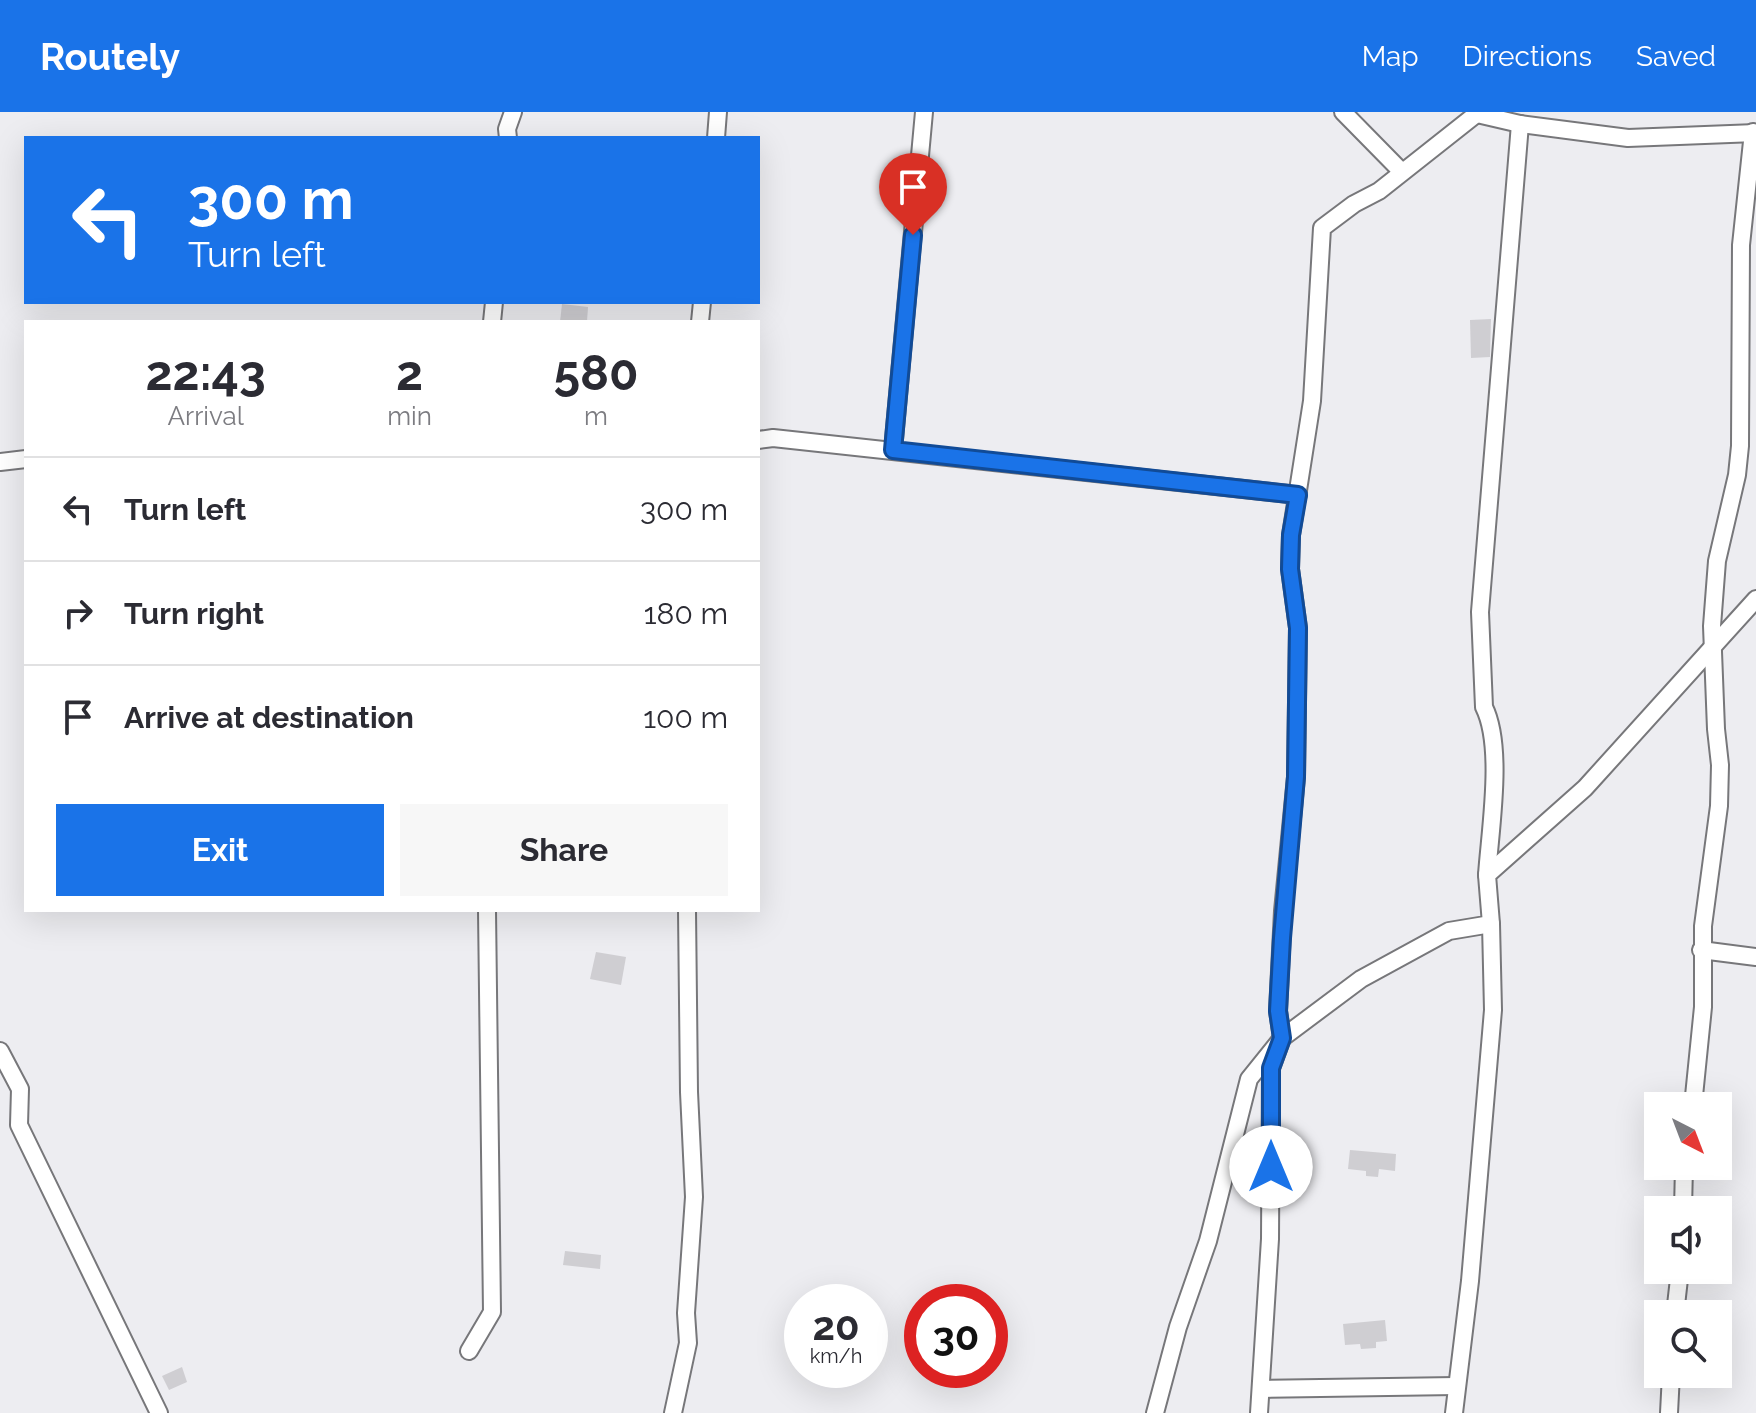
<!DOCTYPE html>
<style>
body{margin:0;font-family:Raleway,sans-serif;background:#f7f7f7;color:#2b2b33;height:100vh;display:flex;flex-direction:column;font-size:30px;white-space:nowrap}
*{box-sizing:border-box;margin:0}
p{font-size:26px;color:#7c7c81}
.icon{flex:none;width:44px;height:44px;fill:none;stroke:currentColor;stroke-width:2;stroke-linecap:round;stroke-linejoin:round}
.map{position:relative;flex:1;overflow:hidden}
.drawer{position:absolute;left:24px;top:208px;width:736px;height:592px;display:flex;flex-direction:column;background:#fff;border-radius:0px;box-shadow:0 8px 32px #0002}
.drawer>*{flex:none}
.guide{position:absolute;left:24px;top:24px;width:736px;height:168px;border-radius:0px;box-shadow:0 8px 32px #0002;background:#1a73e8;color:#fff;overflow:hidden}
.needle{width:52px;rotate:138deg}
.fabs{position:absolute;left:1644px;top:980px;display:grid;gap:16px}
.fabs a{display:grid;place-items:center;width:88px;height:88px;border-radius:0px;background:#fff;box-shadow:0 8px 32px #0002;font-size:40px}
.speed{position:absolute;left:784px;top:1172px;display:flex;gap:16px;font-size:40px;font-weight:700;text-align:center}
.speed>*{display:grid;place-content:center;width:104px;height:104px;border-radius:50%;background:#fff;box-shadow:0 8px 32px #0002;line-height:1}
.speed small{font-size:20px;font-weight:400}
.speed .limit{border:12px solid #d22;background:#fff;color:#111}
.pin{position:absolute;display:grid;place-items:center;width:68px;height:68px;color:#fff;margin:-82px -34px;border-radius:50% 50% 50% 0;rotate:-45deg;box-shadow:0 0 8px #0007}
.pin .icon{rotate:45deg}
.me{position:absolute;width:88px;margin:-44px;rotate:0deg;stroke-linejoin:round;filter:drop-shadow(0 0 6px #0008)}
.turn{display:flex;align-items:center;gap:28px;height:168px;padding:0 32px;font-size:36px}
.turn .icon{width:104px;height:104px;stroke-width:2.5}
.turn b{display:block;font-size:56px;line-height:68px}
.eta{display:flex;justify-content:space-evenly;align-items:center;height:136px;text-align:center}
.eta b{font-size:48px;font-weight:700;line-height:56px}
.action{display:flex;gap:16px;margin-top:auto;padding:16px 32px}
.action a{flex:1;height:92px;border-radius:0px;background:#1a73e8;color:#fff;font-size:32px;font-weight:700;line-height:92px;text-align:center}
.action a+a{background:#f7f7f7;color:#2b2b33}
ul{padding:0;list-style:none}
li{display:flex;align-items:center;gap:24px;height:104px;padding:0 32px;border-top:2px solid #e1e1e2}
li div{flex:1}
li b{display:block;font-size:30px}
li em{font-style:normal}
header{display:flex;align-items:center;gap:48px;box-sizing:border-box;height:112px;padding:0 40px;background:#1a73e8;color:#fff}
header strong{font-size:38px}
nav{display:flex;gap:44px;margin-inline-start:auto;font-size:28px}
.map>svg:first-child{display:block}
.building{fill:#cfced2}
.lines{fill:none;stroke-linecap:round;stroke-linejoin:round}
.street-casing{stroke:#77777a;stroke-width:20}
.street{stroke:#fff;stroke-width:16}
.route-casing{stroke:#114b97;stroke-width:20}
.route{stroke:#1a73e8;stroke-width:14}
</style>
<header>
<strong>Routely</strong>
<nav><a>Map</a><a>Directions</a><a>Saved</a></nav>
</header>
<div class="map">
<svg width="1756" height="1301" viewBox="0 0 1756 1301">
<rect width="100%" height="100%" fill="#ededf1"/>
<g class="building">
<polygon points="562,192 588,195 587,210 560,210"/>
<polygon points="1491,207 1490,245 1471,246 1470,208"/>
<polygon points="596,840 626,845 621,873 590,867"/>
<polygon points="1350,1038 1396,1042 1395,1059 1379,1057 1378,1065 1366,1064 1366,1059 1348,1057"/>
<polygon points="565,1139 601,1143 600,1157 563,1153"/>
<polygon points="1385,1208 1387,1229 1376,1230 1376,1236 1361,1237 1360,1232 1345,1233 1343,1212"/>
<polygon points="182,1255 187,1270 169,1278 162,1264"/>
</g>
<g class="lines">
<g class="street-casing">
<g id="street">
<polyline points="1343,0 1401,59"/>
<polyline points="1477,2 1520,12 1628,26 1756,21"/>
<polyline points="508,26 507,17 513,0"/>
<polyline points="716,26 718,0"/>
<polyline points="492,210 494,190"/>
<polyline points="700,210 702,190"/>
<polyline points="758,328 773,326 1298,383"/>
<polyline points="893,338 924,0"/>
<polyline points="0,350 26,347"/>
<path d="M1487,763C1490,718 1504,635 1484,595L1480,500L1520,12"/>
<polyline points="1701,838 1756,845"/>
<polyline points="0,939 20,977 19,1013 159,1301"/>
<polyline points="1693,994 1703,895 1703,814 1719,694 1720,653 1716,617 1712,514 1717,449 1737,363 1740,334 1741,133 1753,20"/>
<polyline points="1683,1098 1684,1054"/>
<polyline points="1675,1202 1680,1158"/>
<polyline points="469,1239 492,1200 487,798"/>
<polyline points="1261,1277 1456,1274"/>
<polyline points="673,1301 688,1231 686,1201 694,1085 689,980 687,798"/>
<polyline points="1155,1301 1178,1215 1208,1129 1249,967 1282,926 1361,867 1449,819 1491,812 1487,763 1585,676 1756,487"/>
<polyline points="1259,1301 1270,1127 1271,956 1282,926 1278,899 1283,799 1296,665 1298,516 1290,457 1291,423 1312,289 1322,116 1354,92 1379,79 1479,0"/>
<polyline points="1454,1301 1470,1169 1493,898 1491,812"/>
<polyline points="1669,1301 1671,1262"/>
</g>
</g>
<use href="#street" class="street"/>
</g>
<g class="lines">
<g class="route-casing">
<polyline id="route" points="913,123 893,338 1298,383 1291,423 1290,457 1298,516 1296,665 1282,826 1278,899 1282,926 1271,956 1271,1055"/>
</g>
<use href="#route" class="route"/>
</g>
</svg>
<div class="fabs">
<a><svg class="needle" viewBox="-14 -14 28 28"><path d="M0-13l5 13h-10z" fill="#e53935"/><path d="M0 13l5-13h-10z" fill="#7c7c81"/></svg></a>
<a><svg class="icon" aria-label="sound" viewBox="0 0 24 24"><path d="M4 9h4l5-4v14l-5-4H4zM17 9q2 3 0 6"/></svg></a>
<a><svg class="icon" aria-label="search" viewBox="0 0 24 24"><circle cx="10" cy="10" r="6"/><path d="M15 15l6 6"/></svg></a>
</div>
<div class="speed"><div>20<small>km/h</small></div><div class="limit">30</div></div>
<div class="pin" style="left:913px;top:123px;background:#d93025"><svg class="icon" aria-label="arrive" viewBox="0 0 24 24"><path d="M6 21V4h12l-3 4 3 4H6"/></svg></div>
<svg class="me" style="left:1271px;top:1055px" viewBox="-20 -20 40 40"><circle r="19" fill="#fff"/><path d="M0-13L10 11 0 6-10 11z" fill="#1a73e8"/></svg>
<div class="guide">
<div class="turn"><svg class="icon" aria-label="left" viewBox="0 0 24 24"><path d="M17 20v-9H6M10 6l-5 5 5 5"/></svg><div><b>300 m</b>Turn left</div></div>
</div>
<section class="drawer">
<div class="eta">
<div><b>22:43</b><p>Arrival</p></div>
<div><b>2</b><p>min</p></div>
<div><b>580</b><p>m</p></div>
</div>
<ul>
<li><svg class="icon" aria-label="left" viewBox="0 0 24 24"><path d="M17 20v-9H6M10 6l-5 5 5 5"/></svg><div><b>Turn left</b></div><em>300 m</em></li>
<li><svg class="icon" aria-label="right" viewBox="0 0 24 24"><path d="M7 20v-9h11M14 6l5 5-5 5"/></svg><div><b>Turn right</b></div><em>180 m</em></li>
<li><svg class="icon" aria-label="arrive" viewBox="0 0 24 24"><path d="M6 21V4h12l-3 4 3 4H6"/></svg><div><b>Arrive at destination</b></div><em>100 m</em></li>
</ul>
<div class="action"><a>Exit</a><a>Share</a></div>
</section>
</div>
